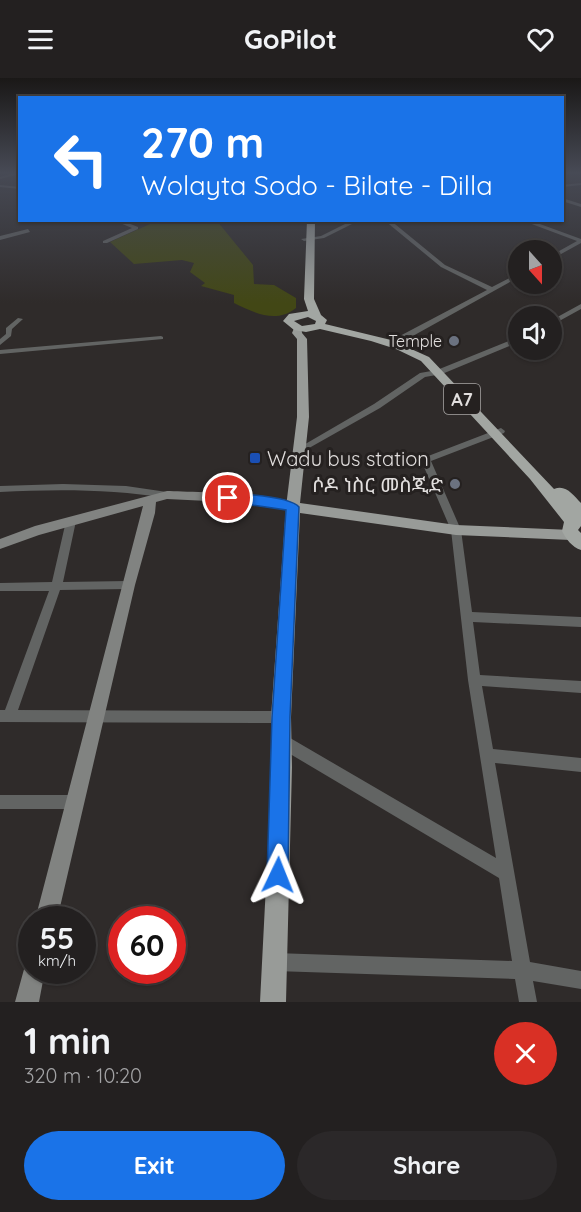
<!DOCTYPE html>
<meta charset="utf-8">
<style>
body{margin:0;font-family:Quicksand,"Noto Sans Ethiopic",sans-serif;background:#2b2829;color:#f1f3f6;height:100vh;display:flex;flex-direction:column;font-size:22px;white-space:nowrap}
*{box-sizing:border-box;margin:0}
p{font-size:20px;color:#a3a3a5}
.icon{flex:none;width:33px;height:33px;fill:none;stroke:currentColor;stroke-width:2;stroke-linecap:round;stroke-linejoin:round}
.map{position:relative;height:924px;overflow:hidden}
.drawer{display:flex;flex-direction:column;background:#232020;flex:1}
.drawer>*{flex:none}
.top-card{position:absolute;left:18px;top:18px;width:546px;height:126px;border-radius:0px;box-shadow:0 2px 4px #0004,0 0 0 2px #403e3e;background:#1a73e8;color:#fff;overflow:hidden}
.needle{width:39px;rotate:159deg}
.tools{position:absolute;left:508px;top:162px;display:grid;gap:12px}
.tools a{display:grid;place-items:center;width:54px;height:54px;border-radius:50%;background:#232020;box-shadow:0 2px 4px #0004,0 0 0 2px #403e3e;font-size:30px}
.speed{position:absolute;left:18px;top:828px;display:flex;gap:12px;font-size:30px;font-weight:700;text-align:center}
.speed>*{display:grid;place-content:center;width:78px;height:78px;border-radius:50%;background:#232020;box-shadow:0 2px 4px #0004,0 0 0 2px #403e3e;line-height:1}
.speed small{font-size:15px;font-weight:400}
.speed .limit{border:9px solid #d22;background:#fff;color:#111}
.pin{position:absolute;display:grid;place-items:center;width:51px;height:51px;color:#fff;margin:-26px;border:3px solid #fff;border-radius:50%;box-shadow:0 2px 6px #0007}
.me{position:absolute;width:66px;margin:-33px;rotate:2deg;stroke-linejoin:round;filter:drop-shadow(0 0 4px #0008)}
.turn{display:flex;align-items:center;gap:21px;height:126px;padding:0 24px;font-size:27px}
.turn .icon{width:78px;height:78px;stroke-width:2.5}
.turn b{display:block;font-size:42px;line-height:51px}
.round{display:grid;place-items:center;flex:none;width:63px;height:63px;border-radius:32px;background:#2b2829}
.head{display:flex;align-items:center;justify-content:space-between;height:102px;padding:0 24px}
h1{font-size:36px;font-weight:700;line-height:45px}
.primary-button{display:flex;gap:12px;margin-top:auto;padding:12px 24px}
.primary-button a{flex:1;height:69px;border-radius:36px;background:#1a73e8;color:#fff;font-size:24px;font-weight:700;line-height:69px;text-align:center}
.primary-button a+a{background:#2b2829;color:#f1f3f6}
header{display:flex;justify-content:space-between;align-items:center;height:78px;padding:0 24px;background:#232020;font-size:27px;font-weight:700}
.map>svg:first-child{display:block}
.green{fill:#424715}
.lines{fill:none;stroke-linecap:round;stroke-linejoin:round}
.minor{fill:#626463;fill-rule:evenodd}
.secondary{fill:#818381;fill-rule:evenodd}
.primary{fill:#989b98;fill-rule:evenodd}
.trunk{fill:#a2a6a2;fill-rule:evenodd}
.route{fill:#1a73e8;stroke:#114b97;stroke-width:1.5}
.worship-dot{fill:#6b7280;stroke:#252120;stroke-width:2}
.transit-dot{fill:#1a4fb4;stroke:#252120;stroke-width:2}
.labels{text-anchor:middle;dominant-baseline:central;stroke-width:6;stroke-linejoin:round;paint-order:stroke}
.far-poi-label{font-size:16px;fill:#e2dfde;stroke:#252120;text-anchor:end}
.shield{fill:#252120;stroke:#a9a6a5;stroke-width:1.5}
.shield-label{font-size:18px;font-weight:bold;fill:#e2dfde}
.poi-label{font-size:20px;fill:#e2dfde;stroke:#252120;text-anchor:start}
</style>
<header><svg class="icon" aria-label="menu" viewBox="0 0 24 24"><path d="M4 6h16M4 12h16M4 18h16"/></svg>GoPilot<svg class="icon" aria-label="heart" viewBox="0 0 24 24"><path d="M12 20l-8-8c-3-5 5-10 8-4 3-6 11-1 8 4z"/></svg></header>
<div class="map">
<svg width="581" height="924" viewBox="0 0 581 924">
<rect width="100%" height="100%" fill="#2f2b2a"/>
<path class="green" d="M159,142L217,143L253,187L254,206L274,207L296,220V230C276,246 255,235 234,225V217L201,208L205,205L190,194L194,185L182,182L134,186L110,164Z"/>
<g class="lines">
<g class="minor">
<polygon points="14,95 20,96 0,101 0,99"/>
<polygon points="581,105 581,107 562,109 562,107"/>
<polygon points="0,107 20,109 20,111 0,109"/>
<polygon points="562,120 581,126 581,129 562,123"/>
<polygon points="127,142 138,142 128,145 138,149 138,151 107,165 103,165 103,163 132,150 120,145"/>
<polygon points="353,142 360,142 324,160 304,163 301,161 321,158"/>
<polygon points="384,142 390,142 445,187 492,209 519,195 519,199 402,264 396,264 396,260 487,212 441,189"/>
<polygon points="521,142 529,142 581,161 581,165 552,181 552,177 577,163"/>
<polygon points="28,151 30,154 0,162 0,158"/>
<polygon points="581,226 581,231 552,247 552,242"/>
<polygon points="18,240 23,241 12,251 11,258 0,267 0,261 6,256 6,250"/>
<polygon points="161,258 163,259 163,261 0,276 0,272"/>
<polygon points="519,259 519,264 442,296 425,299 380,330 302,374 296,374 295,372 374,326 420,295 437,292"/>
<polygon points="501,350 505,353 504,355 431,383 461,452 472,534 581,539 581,549 473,544 480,597 581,603 581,615 482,608 493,671 581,680 581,694 495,685 530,884 581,893 581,911 533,903 537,924 519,924 515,901 275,893 269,890 266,884 269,878 275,875 512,883 499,800 275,667 273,662 275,657 280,655 285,657 496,780 468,602 451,452 421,382 423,380"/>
<path d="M63,406L126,408L167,414L172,417L167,420C111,411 56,411 0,414V408Z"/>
<polygon points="71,439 76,443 63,504 128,503 132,504 134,507 132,510 128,511 60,512 18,632 281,633 286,635 288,639 286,643 281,645 0,644 0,632 5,632 49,513 0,513 0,505 52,504 66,443"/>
<polygon points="0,717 73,717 78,719 80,724 78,729 73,731 0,731"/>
</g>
<g class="secondary">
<path d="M167,413C190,414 287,415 299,429L293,433L249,425L167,421L156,424L155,435L135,507L57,842H35L143,428L39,457L0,471V461L35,448Z"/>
<polygon points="32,882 32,892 45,892 39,924 15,924 26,884"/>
</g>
<polygon class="primary" points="295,248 301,248 302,255 307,261 309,339 300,425 456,447 571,452 578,457 571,462 456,457 300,435 291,639 292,689 286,924 260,924 272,689 271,639 286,429 297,339 297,261 292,255"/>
<path class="trunk" d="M307,142H315L314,221L321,237L327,242L325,246L391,262L429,279L554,411C566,406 573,417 581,425V448L578,452L581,455V472C572,469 566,461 562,453L564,444L530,401L421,283L396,271L371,263L320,251L306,254L294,252L283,243L289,236L308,233L304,221ZM308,239L316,243L315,246L302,248L294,243Z"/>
</g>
<linearGradient id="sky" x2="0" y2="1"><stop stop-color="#1a1817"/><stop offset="0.42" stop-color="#474a55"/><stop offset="1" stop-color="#474a55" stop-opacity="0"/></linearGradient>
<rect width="581" height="225" fill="url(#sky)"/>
<path class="route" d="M228,415C243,416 290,418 299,429L290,639L288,797L285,805L278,808L270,805L267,797L272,639L286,432L224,423L222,420Z"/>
<g class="worship-dot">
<circle cx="454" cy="263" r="6"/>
<circle cx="455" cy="406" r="6"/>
</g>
<rect class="transit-dot" x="249" y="374" width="12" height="12" rx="3"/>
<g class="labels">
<g class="far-poi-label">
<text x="442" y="263">Temple</text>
</g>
<rect class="shield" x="444" y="306" width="36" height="30" rx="4.5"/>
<g class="shield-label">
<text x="462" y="321">A7</text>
</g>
<g class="poi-label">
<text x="267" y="380">Wadu bus station</text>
<text x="443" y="406" text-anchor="end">ሶዶ ነስር መስጂድ</text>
</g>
</g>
</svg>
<div class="tools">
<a><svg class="needle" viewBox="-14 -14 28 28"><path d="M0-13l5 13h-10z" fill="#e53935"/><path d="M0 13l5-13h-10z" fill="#a3a3a5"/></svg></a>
<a><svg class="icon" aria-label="sound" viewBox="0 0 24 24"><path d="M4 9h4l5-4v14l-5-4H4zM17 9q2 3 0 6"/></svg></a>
</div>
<div class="speed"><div>55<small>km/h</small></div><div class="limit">60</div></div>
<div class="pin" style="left:228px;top:420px;background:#d93025"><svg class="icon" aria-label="arrive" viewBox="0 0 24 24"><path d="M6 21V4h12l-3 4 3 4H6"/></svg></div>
<svg class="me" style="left:278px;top:797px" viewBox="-20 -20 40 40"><path d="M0-17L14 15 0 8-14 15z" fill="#1a73e8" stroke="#fff" stroke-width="4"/></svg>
<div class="top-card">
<div class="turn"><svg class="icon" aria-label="left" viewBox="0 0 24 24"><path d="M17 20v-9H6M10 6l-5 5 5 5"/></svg><div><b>270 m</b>Wolayta Sodo - Bilate - Dilla</div></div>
</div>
</div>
<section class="drawer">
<div class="head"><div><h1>1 min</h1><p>320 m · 10:20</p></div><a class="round" style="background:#d93025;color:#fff"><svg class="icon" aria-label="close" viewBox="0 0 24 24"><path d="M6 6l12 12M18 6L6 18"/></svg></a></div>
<div class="primary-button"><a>Exit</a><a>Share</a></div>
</section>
